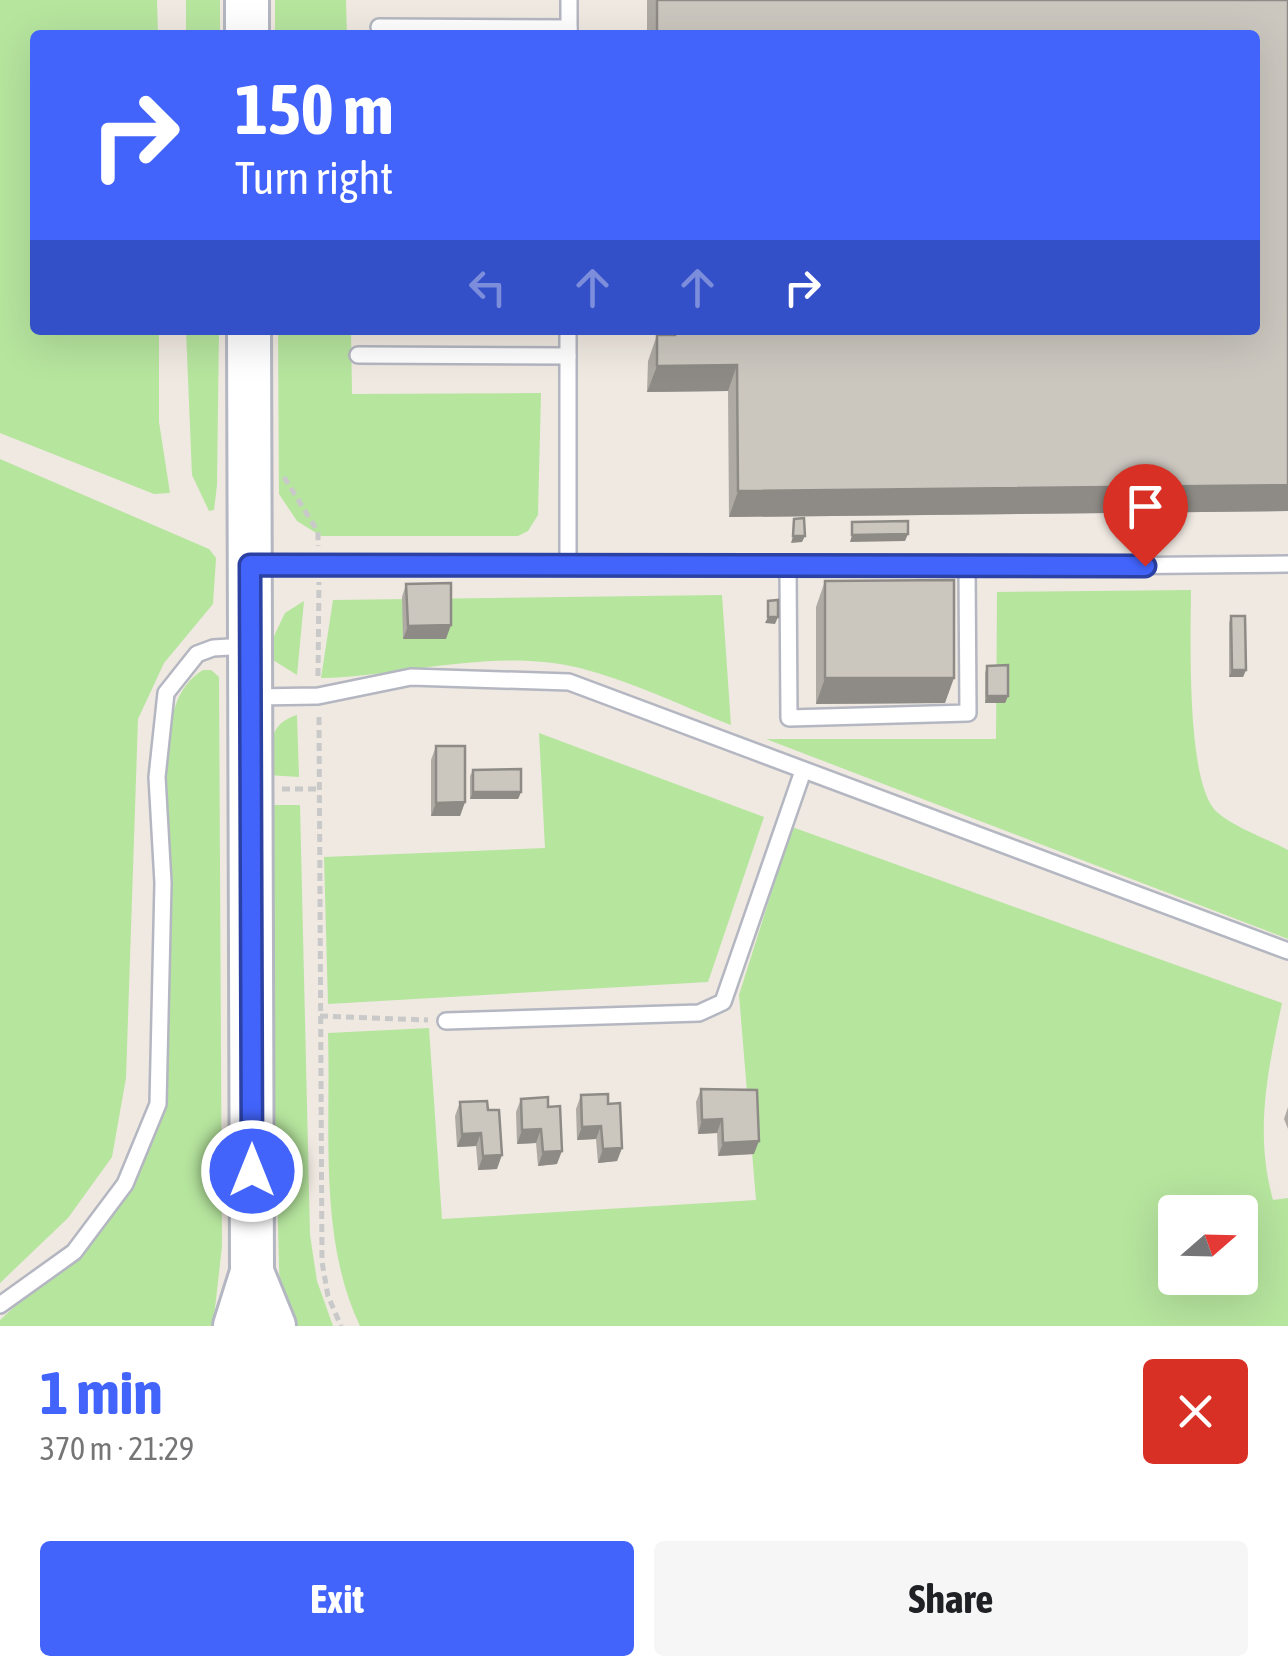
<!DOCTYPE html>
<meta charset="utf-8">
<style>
body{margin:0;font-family:"Asap Condensed",sans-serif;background:#f6f6f6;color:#202124;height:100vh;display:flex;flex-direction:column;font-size:38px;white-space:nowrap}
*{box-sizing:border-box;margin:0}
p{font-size:32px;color:#757577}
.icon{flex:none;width:55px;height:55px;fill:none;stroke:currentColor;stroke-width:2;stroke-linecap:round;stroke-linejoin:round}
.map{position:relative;height:1326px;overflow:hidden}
.drawer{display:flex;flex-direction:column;background:#fff;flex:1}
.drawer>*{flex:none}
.guide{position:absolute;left:30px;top:30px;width:1230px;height:305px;border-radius:10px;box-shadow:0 10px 40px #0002;background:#4264fb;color:#fff;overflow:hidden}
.needle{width:65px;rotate:70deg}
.buttons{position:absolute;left:1158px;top:1195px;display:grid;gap:20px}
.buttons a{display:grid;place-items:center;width:100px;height:100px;border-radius:10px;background:#fff;box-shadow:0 10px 40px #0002;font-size:50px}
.pin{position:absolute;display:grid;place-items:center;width:85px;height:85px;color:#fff;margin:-102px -42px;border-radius:50% 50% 50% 0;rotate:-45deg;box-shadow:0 0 10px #0007}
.pin .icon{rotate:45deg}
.me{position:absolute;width:110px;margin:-55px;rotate:0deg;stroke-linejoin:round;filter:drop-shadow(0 0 8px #0008)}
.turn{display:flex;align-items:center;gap:35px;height:210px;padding:0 40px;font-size:45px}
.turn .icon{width:130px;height:130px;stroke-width:2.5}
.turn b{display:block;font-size:70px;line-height:85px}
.lanes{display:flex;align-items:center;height:95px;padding:0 40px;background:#0003;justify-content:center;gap:50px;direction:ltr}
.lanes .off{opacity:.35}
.round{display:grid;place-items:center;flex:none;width:105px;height:105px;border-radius:10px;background:#f6f6f6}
.head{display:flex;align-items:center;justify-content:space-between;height:170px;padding:0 40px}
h1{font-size:60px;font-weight:700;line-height:75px;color:#4264fb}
.action{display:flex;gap:20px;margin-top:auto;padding:20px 40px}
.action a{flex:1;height:115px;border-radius:10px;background:#4264fb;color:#fff;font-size:40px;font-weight:700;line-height:115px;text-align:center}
.action a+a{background:#f6f6f6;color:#202124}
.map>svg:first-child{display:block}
.green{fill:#b6e59e;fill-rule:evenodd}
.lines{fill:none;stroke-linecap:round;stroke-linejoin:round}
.lane-casing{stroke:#b4b7c1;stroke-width:20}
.secondary-casing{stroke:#b4b7c1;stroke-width:48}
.path{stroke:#c9c9c9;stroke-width:5;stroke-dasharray:8 5;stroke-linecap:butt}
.lane{stroke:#fff;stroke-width:15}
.secondary{stroke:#fff;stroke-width:42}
.wall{fill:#afaba4}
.shaded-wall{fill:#8e8b86}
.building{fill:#cbc7bf;stroke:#8e8b86;stroke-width:2.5}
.route-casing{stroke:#2b41a3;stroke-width:25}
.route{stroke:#4264fb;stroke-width:18}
</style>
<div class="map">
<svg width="1288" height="1326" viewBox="0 0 1288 1326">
<rect width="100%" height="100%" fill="#efe9e1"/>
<g class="green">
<polygon points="0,0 157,0 158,35 35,35 35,330 159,330 159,422 170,493 154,494 0,433"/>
<rect x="186" y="0" width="34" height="35"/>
<polygon points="275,0 346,0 347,35 275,35"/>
<polygon points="186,330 219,330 217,485 214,510 209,511 192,475"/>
<polygon points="278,330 351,330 352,394 541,393 538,515 528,531 518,536 321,536 297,521 279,494"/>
<polygon points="0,459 209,549 216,558 213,604 164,663 138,719 126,1078 112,1157 68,1218 0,1283"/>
<path d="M1191,590C1191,634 1185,786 1218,813C1237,829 1266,838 1288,850V939L766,739H996L997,592Z"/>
<path d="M722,595L731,725C682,706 631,681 580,668C495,647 406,676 321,678L333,600Z"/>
<polygon points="304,601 297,675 265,655 285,613"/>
<path d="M203,670H211L219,677L222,1246L213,1326H0V1320L82,1245L128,1191L140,1171L151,1125L167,748C171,718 175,687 203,670Z"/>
<path d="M297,715L299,777L268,775C270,748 267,724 297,715Z"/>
<polygon points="539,733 764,817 708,982 328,1004 324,857 545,848"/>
<polygon points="272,805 300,805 310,1235 317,1281 333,1326 285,1326 280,1302 267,815"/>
<path d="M792,827L1282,1003C1268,1070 1254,1132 1273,1200L1288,1198V1326H360C318,1238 331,1129 328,1033L429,1028L442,1219L756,1200L739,995ZM1175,1212H1240V1278H1175Z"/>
</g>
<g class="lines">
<g class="lane-casing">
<g id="lane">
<polyline points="379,27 569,28"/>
<polyline points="569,35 569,0"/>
<polyline points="358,355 568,356"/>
<polyline points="254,565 901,568 1288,564"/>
<polyline points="568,567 568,330"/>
<polyline points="788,568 789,718 968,713 967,567"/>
<polyline points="255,697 318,696 411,677 569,682 1288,951"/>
<polyline points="446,1021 699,1013 723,1002 803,771"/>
<polyline points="0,1305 74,1252 125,1184 158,1104 163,883 157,777 166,693 197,654 213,648 247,646"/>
</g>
</g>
<g class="secondary-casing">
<g id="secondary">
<polyline points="247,0 247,35"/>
<polyline points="252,1272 274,1326"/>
<polyline points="235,1326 252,1272 249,330"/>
</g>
</g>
<g class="path">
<polyline points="284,477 318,532 318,546"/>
<polyline points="318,676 319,582"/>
<polyline points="319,717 322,1262 328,1296 341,1326"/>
<polyline points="282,789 319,789"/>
<polyline points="320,1016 428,1020"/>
</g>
<use href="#lane" class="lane"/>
<use href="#secondary" class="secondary"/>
</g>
<g class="wall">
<polygon points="647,0 1288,0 1288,511 729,517 728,391 647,392 648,361 657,335 665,334 623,334 623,330 1255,330 1255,35 647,35"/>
<polygon points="825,581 945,703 816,704 816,607"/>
<polygon points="406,584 446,639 403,639 402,597"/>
<polygon points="1231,616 1246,670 1243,677 1229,677 1229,623"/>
<polygon points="987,666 1008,696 1005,703 985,703 985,673"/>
<polygon points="436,746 465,802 460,816 431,816 431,760"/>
<polygon points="473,770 521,792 518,799 470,799 470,776"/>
<polygon points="701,1089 754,1154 718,1156 717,1133 698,1134 696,1102"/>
<polygon points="581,1095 608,1104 622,1148 617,1161 598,1163 596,1139 577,1140 576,1109"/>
<polygon points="548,1097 557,1164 538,1166 536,1143 517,1144 516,1112 521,1099"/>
<polygon points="487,1101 497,1169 478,1170 476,1146 457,1147 455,1116 460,1102"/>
<polygon points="1288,1107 1288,1129 1284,1119"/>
</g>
<g class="shaded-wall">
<polygon points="625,330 667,330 665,334 623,334"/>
<polygon points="737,365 728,391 647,392 657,366"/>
<polygon points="1288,485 1288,511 729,517 738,491"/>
<polygon points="908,534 905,541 850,542 852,535"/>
<polygon points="793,536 805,536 802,542 791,543"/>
<polygon points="768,617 778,617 775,624 765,623"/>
<polygon points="451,625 446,639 403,639 408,626"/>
<polygon points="1232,670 1246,670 1243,677 1229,677"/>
<polygon points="825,678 954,678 945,703 816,704"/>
<polygon points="987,696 1008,696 1005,703 985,703"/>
<polygon points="473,792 521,792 518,799 470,799"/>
<polygon points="465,802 460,816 431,816 436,803"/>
<polygon points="722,1119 717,1133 698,1134 702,1120"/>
<polygon points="601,1126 596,1139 577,1140 582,1127"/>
<polygon points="541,1129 536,1143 517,1144 522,1130"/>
<polygon points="481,1133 476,1146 457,1147 462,1134"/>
<polygon points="759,1141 754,1154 718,1156 723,1143"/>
<polygon points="622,1148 617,1161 598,1163 603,1149"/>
<polygon points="562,1151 557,1164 538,1166 543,1152"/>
<polygon points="502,1155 497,1169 478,1170 483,1156"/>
</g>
<g class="building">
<polygon points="657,0 1288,0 1288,485 738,491 737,365 657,366 657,335 675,335 675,330 1255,330 1255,35 657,35"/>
<polygon points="804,518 805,536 793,536 794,519"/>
<polygon points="908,521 908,534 852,535 852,522"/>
<polygon points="954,580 954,678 825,678 825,581"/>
<polygon points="451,583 451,625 408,626 406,584"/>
<polygon points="778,600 778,617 768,617 768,601"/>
<polygon points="1231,616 1245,616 1246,670 1232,670"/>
<polygon points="1008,665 1008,696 987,696 987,666"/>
<polygon points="436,746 465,746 465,802 436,803"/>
<polygon points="521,769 521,792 473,792 473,770"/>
<polygon points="701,1089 757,1090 759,1141 723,1143 722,1119 702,1120"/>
<polygon points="608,1094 608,1104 620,1103 622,1148 603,1149 601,1126 582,1127 581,1095"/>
<polygon points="548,1097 548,1107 560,1106 562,1151 543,1152 541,1129 522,1130 521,1099"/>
<polygon points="487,1101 488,1110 499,1110 502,1155 483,1156 481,1133 462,1134 460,1102"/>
</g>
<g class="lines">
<g class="route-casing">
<polyline id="route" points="252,1171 250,565 1145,566"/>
</g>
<use href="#route" class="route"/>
</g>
</svg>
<div class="buttons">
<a><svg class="needle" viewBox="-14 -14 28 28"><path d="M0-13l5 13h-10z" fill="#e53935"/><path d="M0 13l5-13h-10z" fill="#757577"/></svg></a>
</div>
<div class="pin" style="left:1145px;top:566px;background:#d93025"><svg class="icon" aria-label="arrive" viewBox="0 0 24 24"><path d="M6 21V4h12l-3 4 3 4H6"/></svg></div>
<svg class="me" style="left:252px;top:1171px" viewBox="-20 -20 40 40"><circle r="17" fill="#4264fb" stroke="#fff" stroke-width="3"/><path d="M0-11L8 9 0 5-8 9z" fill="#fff"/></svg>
<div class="guide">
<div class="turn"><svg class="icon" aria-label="right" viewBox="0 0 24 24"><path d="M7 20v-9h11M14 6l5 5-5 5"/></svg><div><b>150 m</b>Turn right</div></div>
<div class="lanes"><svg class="icon off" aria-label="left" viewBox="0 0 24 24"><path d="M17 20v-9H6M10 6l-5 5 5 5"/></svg><svg class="icon off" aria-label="ahead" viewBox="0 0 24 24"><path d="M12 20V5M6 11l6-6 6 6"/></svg><svg class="icon off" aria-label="ahead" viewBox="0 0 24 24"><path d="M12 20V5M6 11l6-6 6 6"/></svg><svg class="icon" aria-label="right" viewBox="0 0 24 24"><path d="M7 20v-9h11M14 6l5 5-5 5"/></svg></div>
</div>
</div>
<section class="drawer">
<div class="head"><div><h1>1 min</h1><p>370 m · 21:29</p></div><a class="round" style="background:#d93025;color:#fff"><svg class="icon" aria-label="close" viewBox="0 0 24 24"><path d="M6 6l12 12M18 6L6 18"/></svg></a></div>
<div class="action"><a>Exit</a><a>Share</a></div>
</section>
